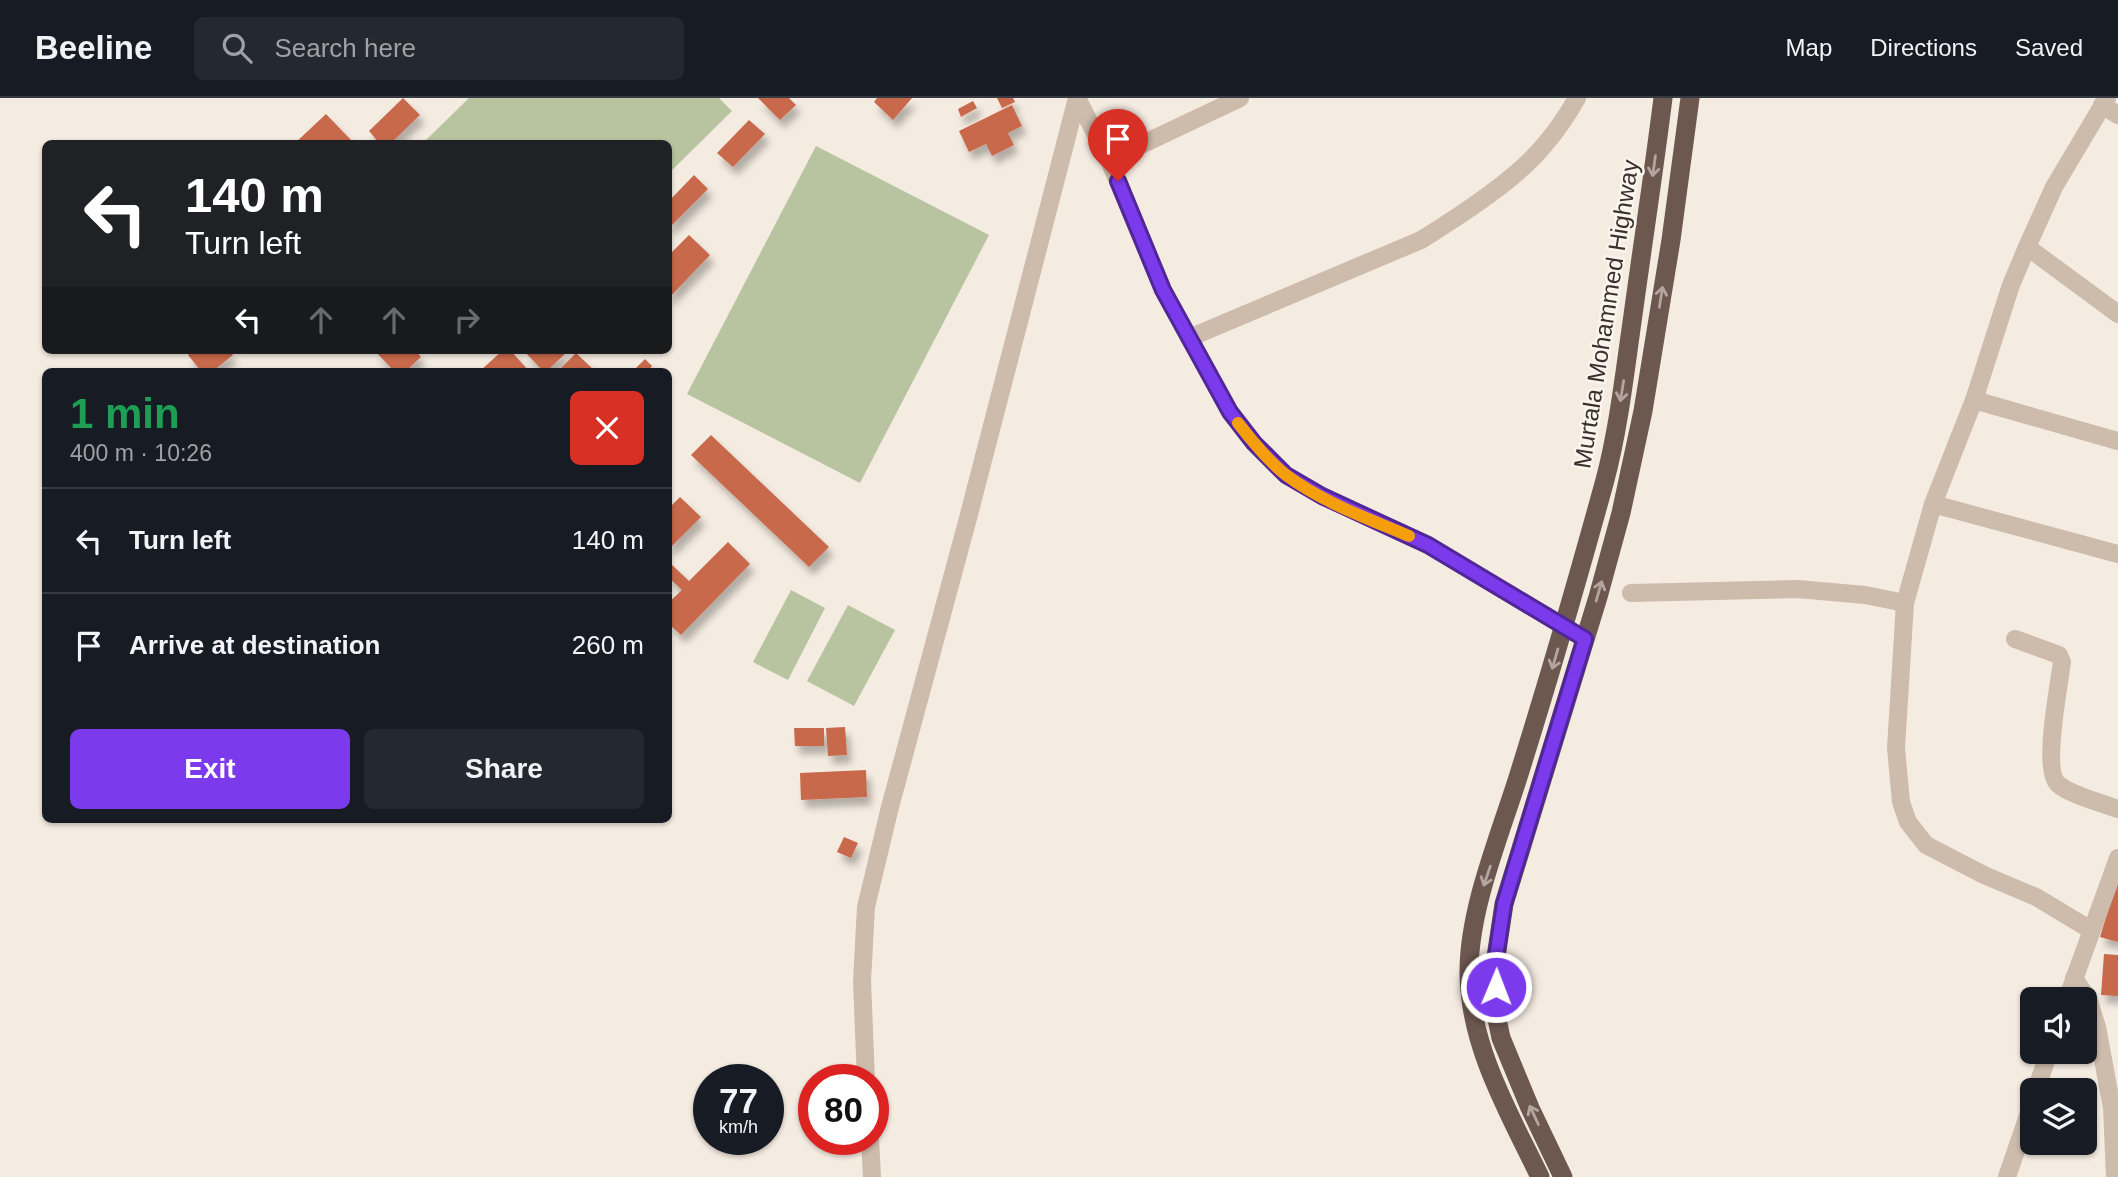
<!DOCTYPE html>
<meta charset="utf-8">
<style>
body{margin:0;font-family:Helvetica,sans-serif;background:#242831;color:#f1f3f6;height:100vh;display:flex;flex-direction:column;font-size:26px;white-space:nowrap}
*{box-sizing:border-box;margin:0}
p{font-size:23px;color:#9ea1a6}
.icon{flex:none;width:38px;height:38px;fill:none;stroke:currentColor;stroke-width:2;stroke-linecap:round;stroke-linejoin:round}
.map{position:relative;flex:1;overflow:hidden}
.drawer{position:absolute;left:42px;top:270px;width:630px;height:455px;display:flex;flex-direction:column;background:#171b24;border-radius:10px;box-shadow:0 2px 5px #0004}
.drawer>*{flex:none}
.banner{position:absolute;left:42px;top:42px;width:630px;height:214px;border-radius:10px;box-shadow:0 2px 5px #0004;background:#202124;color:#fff;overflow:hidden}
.fabs{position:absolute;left:2020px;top:889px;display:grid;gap:14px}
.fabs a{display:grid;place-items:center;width:77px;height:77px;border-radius:10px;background:#171b24;box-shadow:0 2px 5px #0004;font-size:35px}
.speed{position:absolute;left:693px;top:966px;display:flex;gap:14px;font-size:35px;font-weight:700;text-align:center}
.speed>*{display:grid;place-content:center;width:91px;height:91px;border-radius:50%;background:#171b24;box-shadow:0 2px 5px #0004;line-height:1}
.speed small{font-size:18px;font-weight:400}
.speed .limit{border:10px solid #d22;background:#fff;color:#111}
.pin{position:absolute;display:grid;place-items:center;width:60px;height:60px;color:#fff;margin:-72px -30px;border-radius:50% 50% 50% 0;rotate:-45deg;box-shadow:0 0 7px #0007}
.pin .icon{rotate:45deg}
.me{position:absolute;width:77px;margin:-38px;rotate:1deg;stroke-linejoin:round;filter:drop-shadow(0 0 5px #0008)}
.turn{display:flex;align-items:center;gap:24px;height:147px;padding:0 28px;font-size:32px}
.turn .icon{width:91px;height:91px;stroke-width:2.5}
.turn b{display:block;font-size:49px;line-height:60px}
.lanes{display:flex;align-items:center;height:66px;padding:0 28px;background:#0003;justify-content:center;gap:35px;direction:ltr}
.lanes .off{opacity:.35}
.round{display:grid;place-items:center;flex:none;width:74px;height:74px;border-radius:10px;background:#242831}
.summary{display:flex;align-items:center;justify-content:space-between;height:119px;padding:0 28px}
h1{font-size:42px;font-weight:700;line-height:52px;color:#1e9e55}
.cta{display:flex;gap:14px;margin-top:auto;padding:14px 28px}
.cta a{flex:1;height:80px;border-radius:10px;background:#7c3aed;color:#fff;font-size:28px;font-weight:700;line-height:80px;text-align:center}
.cta a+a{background:#242831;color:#f1f3f6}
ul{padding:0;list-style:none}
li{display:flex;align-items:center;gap:21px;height:105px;padding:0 28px;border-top:2px solid #363941}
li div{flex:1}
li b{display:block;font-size:26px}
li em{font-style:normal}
header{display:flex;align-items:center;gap:42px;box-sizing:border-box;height:98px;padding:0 35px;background:#171b24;border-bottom:2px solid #363941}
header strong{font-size:33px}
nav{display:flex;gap:38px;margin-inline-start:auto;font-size:24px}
.search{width:490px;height:63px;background:#242831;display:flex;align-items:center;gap:18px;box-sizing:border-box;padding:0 24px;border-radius:10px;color:#9ea1a6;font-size:26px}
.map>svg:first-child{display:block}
.green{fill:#b8c4a0}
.building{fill:#c8694b;filter:url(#shadow)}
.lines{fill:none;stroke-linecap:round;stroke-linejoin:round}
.minor{stroke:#cdbbac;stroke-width:18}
.tertiary{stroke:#cdbbac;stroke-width:18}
.trunk{stroke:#6c584f;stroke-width:19}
.oneway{stroke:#b4a69e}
.route-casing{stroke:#51269a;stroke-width:18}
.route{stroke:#7c3aed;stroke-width:12}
.slow{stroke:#f59e0b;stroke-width:12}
.labels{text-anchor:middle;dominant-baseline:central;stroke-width:5;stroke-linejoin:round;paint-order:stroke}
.street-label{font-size:24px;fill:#3b302b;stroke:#fbf5ee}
</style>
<header>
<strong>Beeline</strong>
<div class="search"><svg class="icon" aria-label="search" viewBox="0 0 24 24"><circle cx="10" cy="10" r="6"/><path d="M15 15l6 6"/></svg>Search here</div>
<nav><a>Map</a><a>Directions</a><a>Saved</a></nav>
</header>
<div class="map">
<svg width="2118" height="1079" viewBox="0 0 2118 1079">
<defs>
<filter id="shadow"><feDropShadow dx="4.5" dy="8" stdDeviation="3.5" flood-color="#0004"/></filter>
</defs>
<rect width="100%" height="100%" fill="#f4ebe1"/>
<g class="green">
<polygon points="469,0 719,0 732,13 669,75 668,46 423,45"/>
<polygon points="816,48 989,137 860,385 687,296"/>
<polygon points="791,492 825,510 788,582 753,564"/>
<polygon points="848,507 895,532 854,608 807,583"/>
</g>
<g class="building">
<polygon points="403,0 420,17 390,46 380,46 369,33"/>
<polygon points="758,0 789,0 796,7 780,22"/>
<polygon points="877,0 912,0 893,22 874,4"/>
<polygon points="997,0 1013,0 1015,4 1002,10"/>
<polygon points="973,3 977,10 961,19 958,11"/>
<polygon points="1012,7 1022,28 1008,35 1014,47 992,58 986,46 969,54 959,33"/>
<polygon points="326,16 352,43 350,46 294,46"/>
<polygon points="749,22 765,36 733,69 717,55"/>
<polygon points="694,77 708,91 668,131 668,104"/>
<polygon points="689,137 710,157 668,201 668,158"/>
<polygon points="194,252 229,252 233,257 213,273 201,273 188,257"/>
<polygon points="374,252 415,252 421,259 406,273 394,273"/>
<polygon points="503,252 510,252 529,273 480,273"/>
<polygon points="523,252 569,252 547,273 543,273"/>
<polygon points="576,255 595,273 558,273"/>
<polygon points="645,261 652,268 648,273 633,273"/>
<polygon points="711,337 829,449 809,469 691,357"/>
<polygon points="680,399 701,419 668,452 668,411"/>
<polygon points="728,444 750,466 681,537 668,525 668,505 682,492 668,479 668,463 689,483"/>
<polygon points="845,629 847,657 828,658 826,630"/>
<polygon points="794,630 824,630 824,648 795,648"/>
<polygon points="866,672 867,699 801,702 800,675"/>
<polygon points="844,739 858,745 851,760 837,754"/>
<polygon points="2118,779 2118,844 2100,839"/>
<polygon points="2104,856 2118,857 2118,898 2101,897"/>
</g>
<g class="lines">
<g class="minor">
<polyline points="1077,0 1109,62 1163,192 1230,314 1254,345 1286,377 1322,398 1428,447 1585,541"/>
<polyline points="2102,7 2118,17"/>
<polyline points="1109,62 1240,0"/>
<polyline points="2027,149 2118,216"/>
<path d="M1189,240L1421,142C1458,119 1519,80 1546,45C1558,31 1568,16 1577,0"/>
<polyline points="1974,302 2118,343"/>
<polyline points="1933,406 2118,456"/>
<polyline points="1631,495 1798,491 1865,497 1905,505"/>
<path d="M2015,541L2059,557L2062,564C2059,588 2042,672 2058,686C2070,697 2102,705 2118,711"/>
<polyline points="2091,832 2036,799 1984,777 1926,747 1908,724 1901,704 1896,650 1905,505 1933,406 1974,302 2011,187 2027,149 2054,89 2107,0"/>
<polyline points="2074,880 2089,903 2097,929 2112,1010 2115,1079"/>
</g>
<g class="tertiary">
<polyline points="2067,901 2118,760"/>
<polyline points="866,982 862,883 866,809 890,709 967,424 1077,0"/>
<polyline points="2036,992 2049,954"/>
<polyline points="870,1041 872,1079"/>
<polyline points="2007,1079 2032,1006"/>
</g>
<g class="trunk">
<path d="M1540,1079C1509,1015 1469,947 1469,874C1469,809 1501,735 1520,673C1550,577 1578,480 1605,382C1619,329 1625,272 1633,217C1643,144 1654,72 1663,0"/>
<polyline points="1563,1079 1530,1010 1501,940 1497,921 1496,859 1504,806 1598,499 1621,415 1643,313 1671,142 1690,0"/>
</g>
</g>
<defs><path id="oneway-shaft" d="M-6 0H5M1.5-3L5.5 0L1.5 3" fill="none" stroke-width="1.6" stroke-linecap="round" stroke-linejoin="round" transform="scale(1.75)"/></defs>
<g class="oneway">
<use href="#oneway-shaft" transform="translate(1654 68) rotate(98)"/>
<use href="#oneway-shaft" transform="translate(1661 199) rotate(-81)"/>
<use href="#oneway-shaft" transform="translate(1622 293) rotate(99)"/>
<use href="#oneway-shaft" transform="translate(1599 493) rotate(-74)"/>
<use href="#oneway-shaft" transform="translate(1555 561) rotate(106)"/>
<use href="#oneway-shaft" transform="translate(1487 778) rotate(109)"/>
<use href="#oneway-shaft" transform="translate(1534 1017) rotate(-115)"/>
</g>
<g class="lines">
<g class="route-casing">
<polyline id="route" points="1118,83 1163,192 1230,314 1254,345 1286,377 1322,398 1428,447 1585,541 1504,806 1496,859 1496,889"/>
</g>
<use href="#route" class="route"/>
<path class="slow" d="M1238,325C1252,343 1268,363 1286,377C1322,404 1369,421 1409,438"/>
</g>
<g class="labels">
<g class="street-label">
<text transform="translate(1606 216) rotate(-81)">Murtala Mohammed Highway</text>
</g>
</g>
</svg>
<div class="fabs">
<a><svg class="icon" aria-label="sound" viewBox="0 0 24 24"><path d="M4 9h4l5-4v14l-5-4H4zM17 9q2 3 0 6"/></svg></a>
<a><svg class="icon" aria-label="layers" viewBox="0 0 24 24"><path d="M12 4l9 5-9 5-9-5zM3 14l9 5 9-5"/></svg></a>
</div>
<div class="speed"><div>77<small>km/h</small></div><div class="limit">80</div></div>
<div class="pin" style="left:1118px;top:83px;background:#d93025"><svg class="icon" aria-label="arrive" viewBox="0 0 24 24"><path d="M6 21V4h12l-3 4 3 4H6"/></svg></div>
<svg class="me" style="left:1496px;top:889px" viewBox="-20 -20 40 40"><circle r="17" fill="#7c3aed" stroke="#fff" stroke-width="3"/><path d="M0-11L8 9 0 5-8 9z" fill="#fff"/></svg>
<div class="banner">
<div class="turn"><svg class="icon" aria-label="left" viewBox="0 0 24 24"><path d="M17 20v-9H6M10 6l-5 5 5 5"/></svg><div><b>140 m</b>Turn left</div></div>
<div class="lanes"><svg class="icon" aria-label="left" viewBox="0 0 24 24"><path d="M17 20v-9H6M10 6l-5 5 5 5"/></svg><svg class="icon off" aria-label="ahead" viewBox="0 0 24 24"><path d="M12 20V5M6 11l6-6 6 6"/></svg><svg class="icon off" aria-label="ahead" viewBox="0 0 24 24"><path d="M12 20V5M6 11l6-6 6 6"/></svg><svg class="icon off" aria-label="right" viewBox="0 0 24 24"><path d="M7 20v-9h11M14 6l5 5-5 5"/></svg></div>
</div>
<section class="drawer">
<div class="summary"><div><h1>1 min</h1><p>400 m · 10:26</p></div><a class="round" style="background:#d93025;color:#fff"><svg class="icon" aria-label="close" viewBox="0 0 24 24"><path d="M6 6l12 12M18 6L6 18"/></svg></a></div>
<ul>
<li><svg class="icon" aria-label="left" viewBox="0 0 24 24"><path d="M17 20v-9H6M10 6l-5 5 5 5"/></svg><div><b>Turn left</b></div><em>140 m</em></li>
<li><svg class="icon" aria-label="arrive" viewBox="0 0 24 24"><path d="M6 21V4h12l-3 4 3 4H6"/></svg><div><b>Arrive at destination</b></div><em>260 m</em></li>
</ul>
<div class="cta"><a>Exit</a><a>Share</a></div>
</section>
</div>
